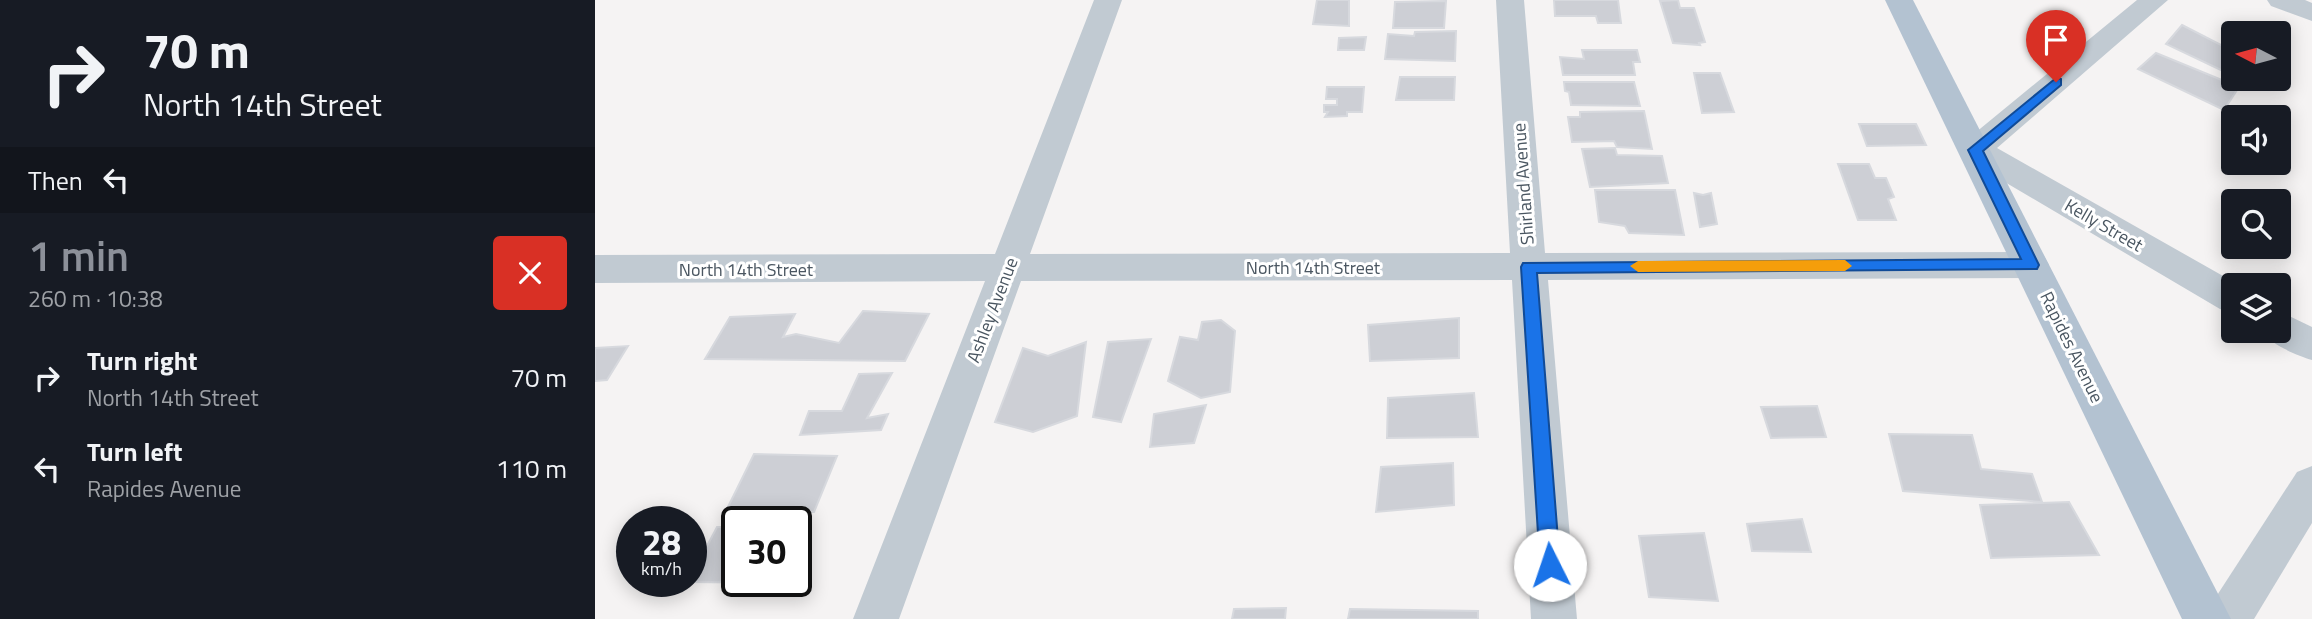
<!DOCTYPE html>
<meta charset="utf-8">
<style>
body{margin:0;font-family:"Titillium Web",sans-serif;background:#242831;color:#f1f3f6;height:100vh;display:flex;flex-direction:column;font-size:26px;white-space:nowrap}
*{box-sizing:border-box;margin:0}
p{font-size:23px;color:#9ea1a6}
.icon{flex:none;width:38px;height:38px;fill:none;stroke:currentColor;stroke-width:2;stroke-linecap:round;stroke-linejoin:round}
.map{position:relative;flex:1;overflow:hidden}
.sheet{display:flex;flex-direction:column;background:#171b24;width:595px}
.sheet>*{flex:none}
.hud{background:#171b24;color:#f1f3f6;overflow:hidden}
.needle{width:46px;rotate:276deg}
.fabs{position:absolute;left:1626px;top:21px;display:grid;gap:14px}
.fabs a{display:grid;place-items:center;width:70px;height:70px;border-radius:7px;background:#171b24;box-shadow:0 4px 18px #0003;font-size:35px}
.speed{position:absolute;left:21px;top:506px;display:flex;gap:14px;font-size:35px;font-weight:700;text-align:center}
.speed>*{display:grid;place-content:center;width:91px;height:91px;border-radius:50%;background:#171b24;box-shadow:0 4px 18px #0003;line-height:1}
.speed small{font-size:18px;font-weight:400}
.speed .limit{border:4px solid #111;border-radius:10px;background:#fff;color:#111}
.pin{position:absolute;display:grid;place-items:center;width:60px;height:60px;color:#fff;margin:-72px -30px;border-radius:50% 50% 50% 0;rotate:-45deg;box-shadow:0 0 7px #0007}
.pin .icon{rotate:45deg}
.me{position:absolute;width:77px;margin:-38px;rotate:356deg;stroke-linejoin:round;filter:drop-shadow(0 0 5px #0008)}
.turn{display:flex;align-items:center;gap:24px;height:147px;padding:0 28px;font-size:32px}
.turn .icon{width:91px;height:91px;stroke-width:2.5}
.turn b{display:block;font-size:49px;line-height:60px}
.then{display:flex;align-items:center;height:66px;padding:0 28px;background:#0003;gap:14px;font-size:26px}
.round{display:grid;place-items:center;flex:none;width:74px;height:74px;border-radius:7px;background:#242831}
.overview{display:flex;align-items:center;justify-content:space-between;height:119px;padding:0 28px}
h1{font-size:42px;font-weight:600;line-height:52px;color:#8c9099}
ul{padding:0;list-style:none}
li{display:flex;align-items:center;gap:21px;height:91px;padding:0 28px}
li div{flex:1}
li b{display:block;font-size:26px}
li em{font-style:normal}
main{display:flex;flex:1;min-height:0}
.map>svg:first-child{display:block}
.building{fill:#cdcfd5;stroke:#d7d9de;stroke-width:2}
.lines{fill:none;stroke-linecap:round;stroke-linejoin:round}
.minor{fill:#c1cad2;fill-rule:evenodd}
.major{fill:#b3c2d1;fill-rule:evenodd}
.route{fill:#1a73e8;stroke:#114b97;stroke-width:2}
.slow{fill:#f59e0b}
.labels{text-anchor:middle;dominant-baseline:central;stroke-width:6;stroke-linejoin:round;paint-order:stroke}
.street-label{font-size:18px;fill:#4a5661;stroke:#fff}
</style>
<main>
<section class="sheet">
<div class="hud">
<div class="turn"><svg class="icon" aria-label="right" viewBox="0 0 24 24"><path d="M7 20v-9h11M14 6l5 5-5 5"/></svg><div><b>70 m</b>North 14th Street</div></div>
<div class="then">Then<svg class="icon" aria-label="left" viewBox="0 0 24 24"><path d="M17 20v-9H6M10 6l-5 5 5 5"/></svg></div>
</div>
<div class="overview"><div><h1>1 min</h1><p>260 m · 10:38</p></div><a class="round" style="background:#d93025;color:#fff"><svg class="icon" aria-label="close" viewBox="0 0 24 24"><path d="M6 6l12 12M18 6L6 18"/></svg></a></div>
<ul>
<li><svg class="icon" aria-label="right" viewBox="0 0 24 24"><path d="M7 20v-9h11M14 6l5 5-5 5"/></svg><div><b>Turn right</b><p>North 14th Street</p></div><em>70 m</em></li>
<li><svg class="icon" aria-label="left" viewBox="0 0 24 24"><path d="M17 20v-9H6M10 6l-5 5 5 5"/></svg><div><b>Turn left</b><p>Rapides Avenue</p></div><em>110 m</em></li>
</ul>
</section>
<div class="map">
<svg width="1717" height="619" viewBox="0 0 1717 619">
<rect width="100%" height="100%" fill="#f5f3f3"/>
<g class="building">
<polygon points="722,0 754,0 754,26 718,24"/>
<polygon points="959,0 1023,0 1026,23 1003,23 1001,16 960,16"/>
<polygon points="1083,0 1085,8 1099,8 1110,42 1104,43 1105,45 1078,43 1065,1"/>
<polygon points="851,1 849,28 798,28 800,2"/>
<polygon points="1587,25 1638,51 1638,62 1628,71 1571,44"/>
<polygon points="861,31 860,61 790,59 793,34 819,36 820,32"/>
<polygon points="771,37 769,50 743,50 744,38"/>
<polygon points="987,50 1042,50 1045,62 1038,62 1040,75 968,75 965,57 989,59"/>
<polygon points="1561,53 1644,87 1629,110 1543,69"/>
<polygon points="1099,73 1125,73 1139,112 1107,113"/>
<polygon points="805,77 860,77 859,100 801,100"/>
<polygon points="969,82 1039,82 1045,106 976,105 974,92 970,91"/>
<polygon points="732,87 769,87 767,112 752,112 752,116 730,117 733,112 729,112 729,105 742,105 742,99 731,99"/>
<polygon points="1049,111 1057,149 1022,147 1019,141 977,142 973,117 985,117 985,112"/>
<polygon points="1264,124 1321,124 1331,145 1272,146"/>
<polygon points="1020,148 1022,155 1067,156 1073,183 995,187 987,149"/>
<polygon points="1243,164 1274,164 1280,178 1291,178 1299,197 1293,199 1301,220 1263,220"/>
<polygon points="1000,190 1080,190 1089,235 1034,233 1030,226 1004,222"/>
<polygon points="1099,193 1108,195 1116,193 1122,224 1105,227"/>
<polygon points="268,311 334,314 310,361 110,359 135,317 200,314 188,337 201,334 244,343"/>
<polygon points="864,318 864,358 775,361 773,325"/>
<polygon points="626,320 640,331 635,392 606,398 573,381 585,337 603,340 607,322"/>
<polygon points="556,339 526,422 498,417 513,342"/>
<polygon points="491,342 482,416 438,432 400,422 428,348 453,356"/>
<polygon points="33,346 12,380 0,381 0,348"/>
<polygon points="297,373 272,418 293,414 286,430 205,435 214,411 247,411 264,374"/>
<polygon points="879,393 883,437 792,438 793,398"/>
<polygon points="611,405 599,443 555,447 559,414"/>
<polygon points="1222,406 1231,437 1176,438 1166,407"/>
<polygon points="1294,434 1377,435 1386,469 1437,474 1447,502 1308,491"/>
<polygon points="159,454 242,456 219,512 131,511"/>
<polygon points="858,463 859,505 781,512 786,467"/>
<polygon points="1474,502 1504,555 1396,558 1385,505"/>
<polygon points="1207,519 1216,552 1157,551 1152,524"/>
<polygon points="122,527 142,527 142,581 185,581 184,583 93,582"/>
<polygon points="1109,533 1123,601 1054,597 1044,536"/>
<polygon points="691,608 690,619 637,619 639,609"/>
<polygon points="755,609 883,611 883,619 753,619"/>
</g>
<g class="lines">
<g class="minor">
<polygon points="499,0 527,0 435,254 915,253 901,0 929,0 950,253 1436,252 1449,256 1454,265 1449,274 1436,278 953,280 982,619 936,619 917,280 426,281 304,619 258,619 390,281 0,283 0,255 400,254"/>
<polygon points="1542,0 1573,0 1402,148 1644,285 1638,285 1638,313 1625,309 1369,158 1364,150 1369,142"/>
<polygon points="1672,0 1710,0 1717,3 1717,21 1676,6"/>
<path d="M1684,311L1717,327V360C1702,355 1675,345 1668,331H1684Z"/>
<polygon points="1717,466 1717,523 1659,619 1610,619 1617,603 1702,472"/>
</g>
<polygon class="major" points="1290,0 1318,0 1636,619 1587,619"/>
</g>
<polygon class="route" points="1461,78 1466,79 1466,85 1388,151 1444,265 1442,269 942,273 965,565 962,571 955,574 948,571 945,565 926,267 928,263 1426,259 1373,150"/>
<polygon class="slow" points="1250,260 1257,266 1250,271 1043,272 1035,266 1043,261"/>
<g class="labels">
<g class="street-label">
<text transform="translate(928 184) rotate(-94)">Shirland Avenue</text>
<text transform="translate(1509 225) rotate(30)">Kelly Street</text>
<text x="718" y="267">North 14th Street</text>
<text x="151" y="269">North 14th Street</text>
<text transform="translate(397 310) rotate(-69)">Ashley Avenue</text>
<text transform="translate(1477 347) rotate(64)">Rapides Avenue</text>
</g>
</g>
</svg>
<div class="fabs">
<a><svg class="needle" viewBox="-14 -14 28 28"><path d="M0-13l5 13h-10z" fill="#e53935"/><path d="M0 13l5-13h-10z" fill="#9ea1a6"/></svg></a>
<a><svg class="icon" aria-label="sound" viewBox="0 0 24 24"><path d="M4 9h4l5-4v14l-5-4H4zM17 9q2 3 0 6"/></svg></a>
<a><svg class="icon" aria-label="search" viewBox="0 0 24 24"><circle cx="10" cy="10" r="6"/><path d="M15 15l6 6"/></svg></a>
<a><svg class="icon" aria-label="layers" viewBox="0 0 24 24"><path d="M12 4l9 5-9 5-9-5zM3 14l9 5 9-5"/></svg></a>
</div>
<div class="speed"><div>28<small>km/h</small></div><div class="limit">30</div></div>
<div class="pin" style="left:1461px;top:82px;background:#d93025"><svg class="icon" aria-label="arrive" viewBox="0 0 24 24"><path d="M6 21V4h12l-3 4 3 4H6"/></svg></div>
<svg class="me" style="left:955px;top:565px" viewBox="-20 -20 40 40"><circle r="19" fill="#fff"/><path d="M0-13L10 11 0 6-10 11z" fill="#1a73e8"/></svg>
</div>
</main>
